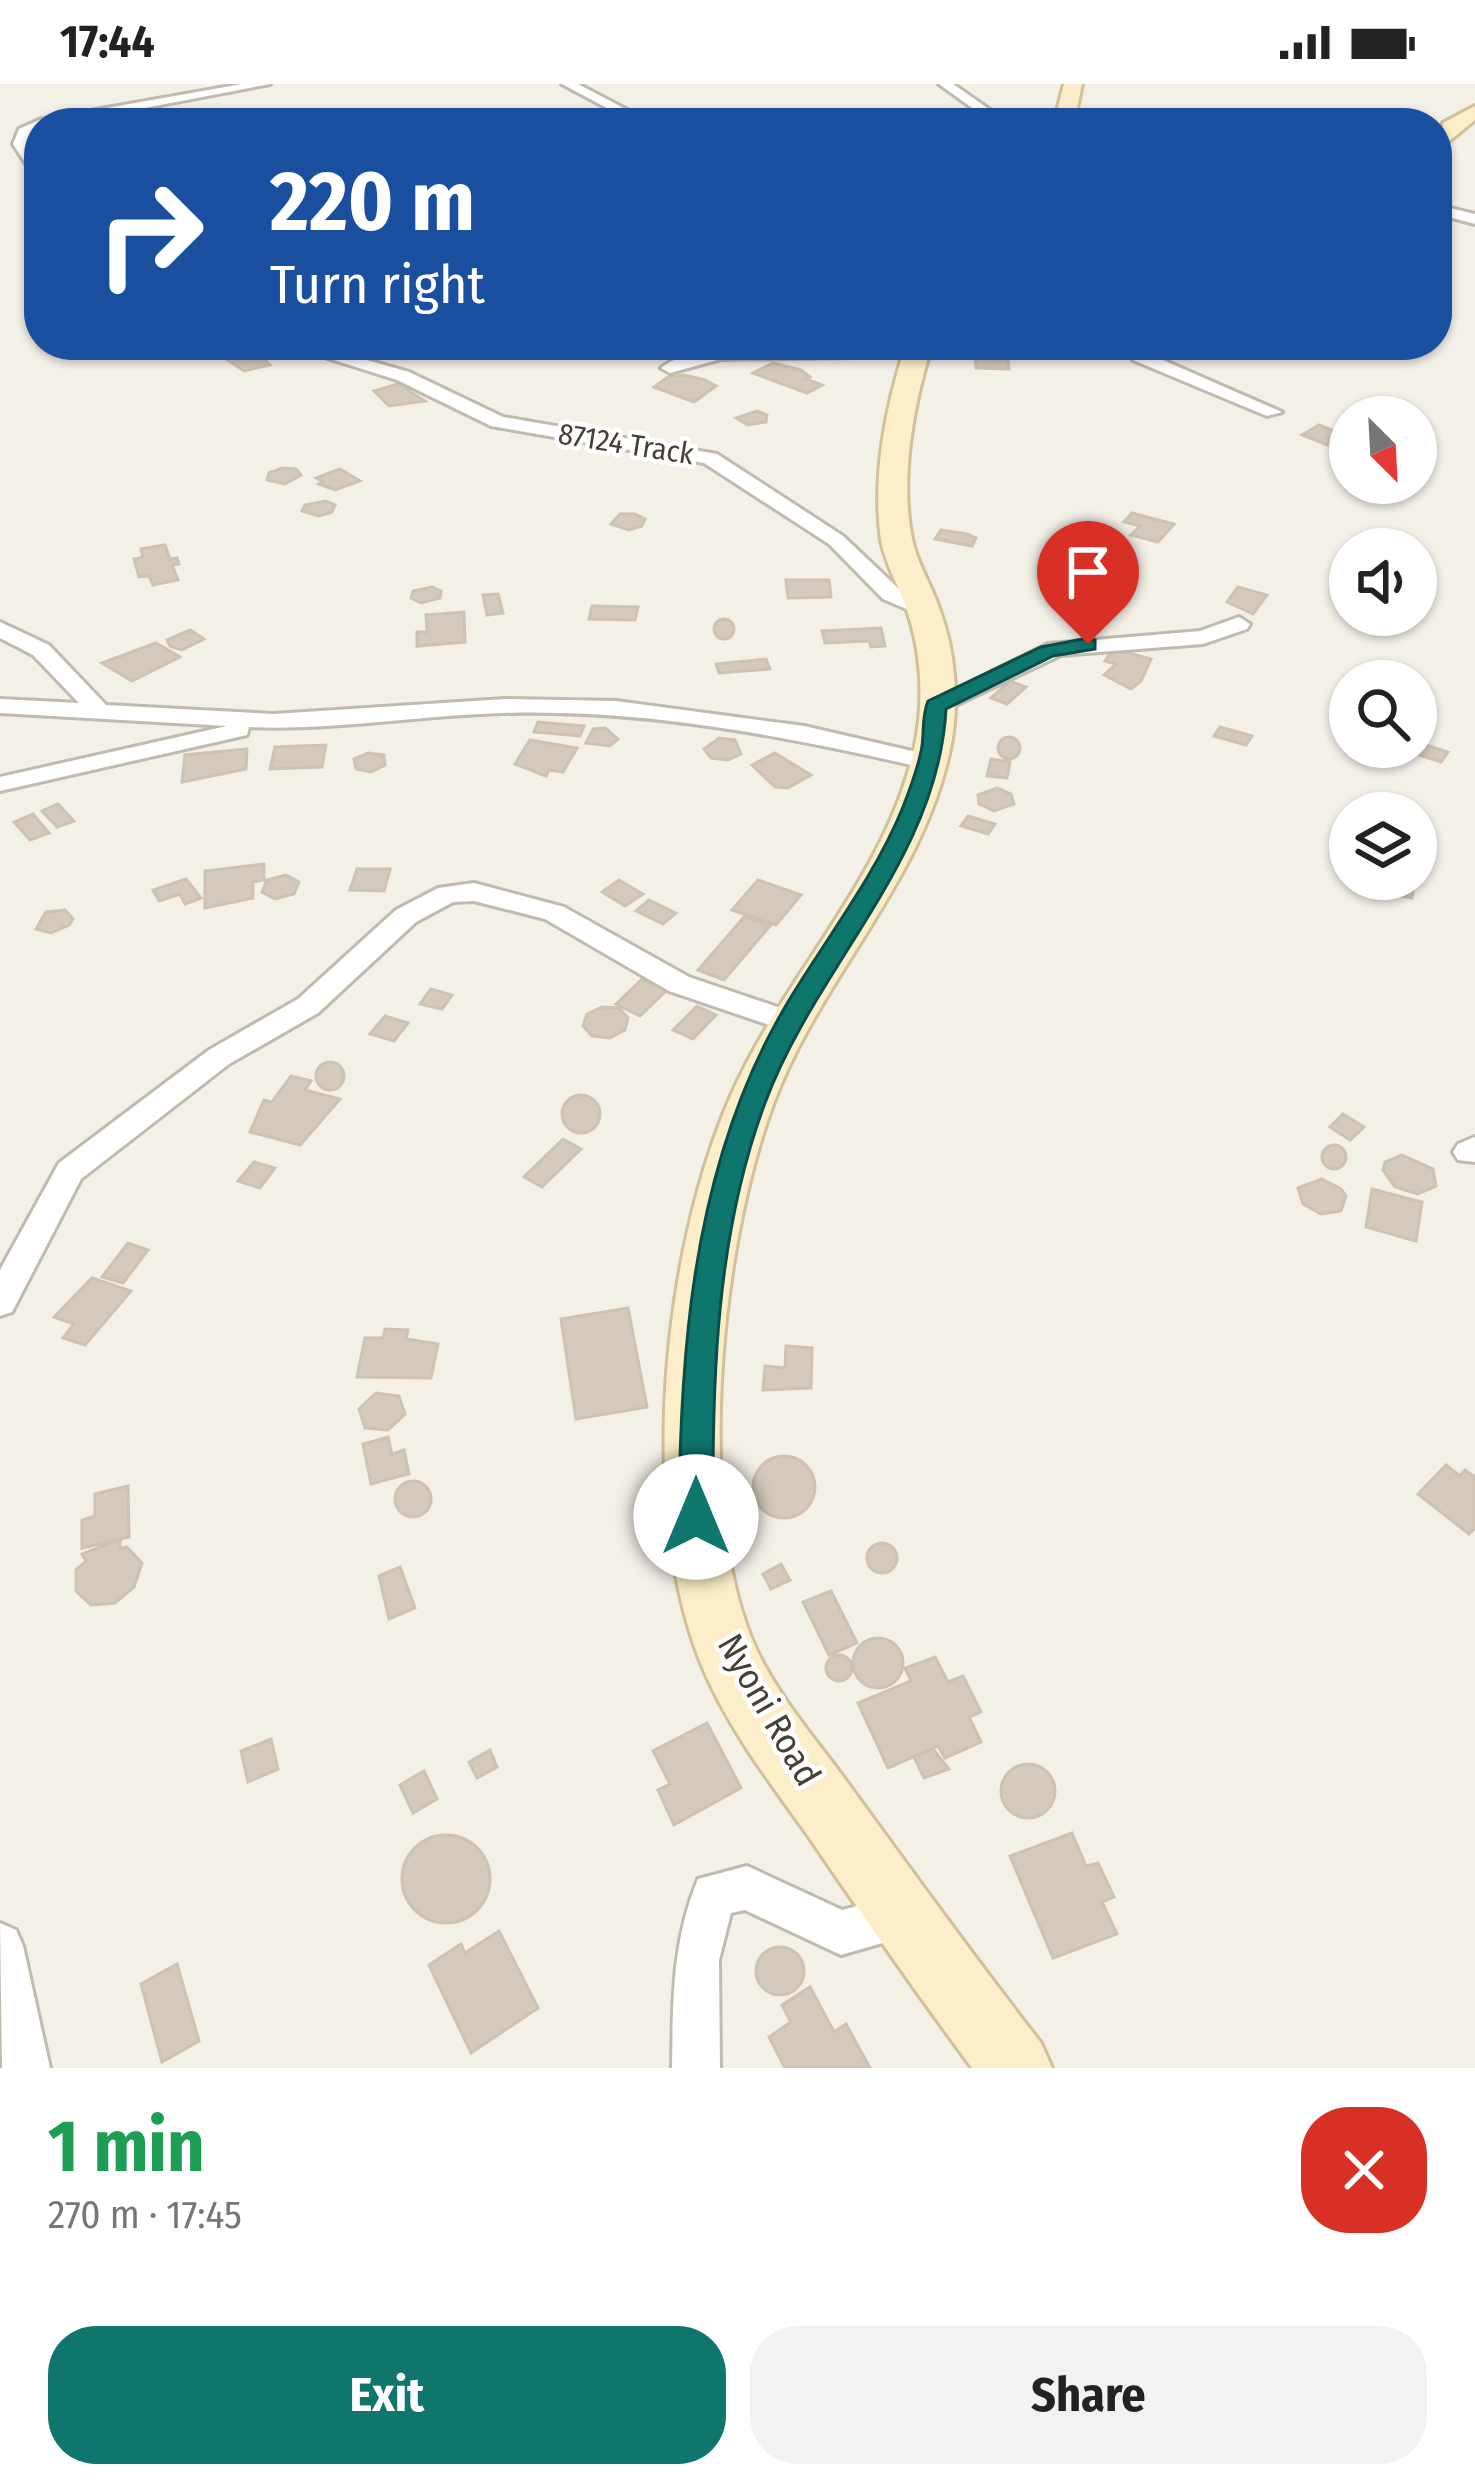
<!DOCTYPE html>
<meta charset="utf-8">
<style>
body{margin:0;font-family:"Fira Sans Condensed",sans-serif;background:#f2f2f2;color:#222;height:100vh;display:flex;flex-direction:column;font-size:45px;white-space:nowrap}
*{box-sizing:border-box;margin:0}
p{font-size:39px;color:#767676}
.icon{flex:none;width:66px;height:66px;fill:none;stroke:currentColor;stroke-width:2;stroke-linecap:round;stroke-linejoin:round}
.map{position:relative;height:1984px;overflow:hidden}
.sheet{display:flex;flex-direction:column;background:#fff;flex:1}
.sheet>*{flex:none}
.hud{position:absolute;left:24px;top:24px;width:1428px;height:252px;border-radius:48px;box-shadow:0 3px 9px #0004;background:#1a4fa0;color:#fff;overflow:hidden}
.needle{width:78px;rotate:156deg}
.controls{position:absolute;left:1329px;top:312px;display:grid;gap:24px}
.controls a{display:grid;place-items:center;width:108px;height:108px;border-radius:50%;background:#fff;box-shadow:0 3px 9px #0004;font-size:60px}
.pin{position:absolute;display:grid;place-items:center;width:102px;height:102px;color:#fff;margin:-123px -51px;border-radius:50% 50% 50% 0;rotate:-45deg;box-shadow:0 0 12px #0007}
.pin .icon{rotate:45deg}
.me{position:absolute;width:132px;margin:-66px;rotate:0deg;stroke-linejoin:round;filter:drop-shadow(0 0 9px #0008)}
.turn{display:flex;align-items:center;gap:42px;height:252px;padding:0 48px;font-size:54px}
.turn .icon{width:156px;height:156px;stroke-width:2.5}
.turn b{display:block;font-size:84px;line-height:102px}
.round{display:grid;place-items:center;flex:none;width:126px;height:126px;border-radius:48px;background:#f2f2f2}
.headline{display:flex;align-items:center;justify-content:space-between;height:204px;padding:0 48px}
h1{font-size:72px;font-weight:700;line-height:90px;color:#1e9e55}
.button{display:flex;gap:24px;margin-top:auto;padding:24px 48px}
.button a{flex:1;height:138px;border-radius:48px;background:#0f766e;color:#fff;font-size:48px;font-weight:700;line-height:138px;text-align:center}
.button a+a{background:#f2f2f2;color:#222}
.status{display:flex;justify-content:space-between;align-items:center;height:84px;padding:0 60px;background:#fff;direction:ltr}
.status svg{height:33px;fill:currentColor}
.map>svg:first-child{display:block}
.building{fill:#d4cbbe;stroke:#cfc2b2;stroke-width:3}
.lines{fill:none;stroke-linecap:round;stroke-linejoin:round}
.street-casing{stroke:#c1baae;stroke-width:6}
.secondary-casing{stroke:#d1c19a;stroke-width:6}
.street{fill:#fff;fill-rule:evenodd}
.secondary{fill:#fceec9;fill-rule:evenodd}
.route{fill:#0f766e;stroke:#0a4d48;stroke-width:3}
.labels{text-anchor:middle;dominant-baseline:central;stroke-width:9;stroke-linejoin:round;paint-order:stroke}
.far-street-label{font-size:30px;fill:#464037;stroke:#fff}
.street-label{font-size:36px;fill:#464037;stroke:#fff}
</style>
<div class="status"><b>17:44</b><svg viewBox="0 0 49 12"><path d="M0 12V9h3v3zM5 12V6h3v6zM10 12V3h3v9zM15 12V0h3v12zM26 1h20v11H26zM47 4h2v5h-2z"/></svg></div>
<div class="map">
<svg width="1475" height="1984" viewBox="0 0 1475 1984">
<rect width="100%" height="100%" fill="#f3f0e8"/>
<g class="building">
<polygon points="250,261 270,281 244,287 217,269"/>
<polygon points="975,273 1008,275 1009,285 976,284"/>
<polygon points="773,279 801,286 810,293 806,295 822,301 807,309 753,289"/>
<polygon points="684,291 705,296 716,302 694,318 654,303 668,293"/>
<polygon points="398,300 425,317 389,322 374,307"/>
<polygon points="757,327 767,331 766,338 748,341 736,334"/>
<polygon points="1319,341 1350,353 1350,360 1340,366 1302,351"/>
<polygon points="282,384 296,385 301,391 285,400 267,396 269,389"/>
<polygon points="340,385 360,397 335,406 319,400 323,398 316,394"/>
<polygon points="326,417 335,421 332,428 319,432 302,427 305,421"/>
<polygon points="1132,429 1174,440 1158,458 1131,451 1140,442 1124,438"/>
<polygon points="635,430 645,435 642,442 629,446 611,440 620,430"/>
<polygon points="941,446 967,450 976,454 972,462 935,455"/>
<polygon points="165,461 170,475 177,474 179,480 172,481 178,496 153,501 149,492 139,493 134,475 143,473 141,465"/>
<polygon points="786,496 829,496 831,513 788,514"/>
<polygon points="432,503 441,507 440,514 421,519 411,514 413,507"/>
<polygon points="1238,503 1267,511 1253,530 1227,518"/>
<polygon points="498,510 503,529 487,531 483,511"/>
<polygon points="1101,516 1121,524 1102,535 1085,529"/>
<polygon points="592,522 638,523 635,536 589,535"/>
<polygon points="464,528 465,558 417,562 417,548 427,548 426,531"/>
<circle cx="724" cy="545" r="10"/>
<polygon points="881,544 885,562 871,563 869,557 825,559 822,547"/>
<polygon points="190,546 204,555 182,566 170,562 167,556"/>
<polygon points="156,559 180,573 132,597 102,579"/>
<polygon points="1113,565 1151,575 1141,597 1131,605 1104,591 1116,580 1105,577"/>
<polygon points="766,575 770,585 719,589 716,580"/>
<polygon points="1010,597 1026,603 1007,620 991,614"/>
<polygon points="538,638 584,642 580,652 534,648"/>
<polygon points="1220,643 1252,652 1246,661 1214,652"/>
<polygon points="605,644 618,655 610,662 586,659 593,645"/>
<circle cx="1009" cy="664" r="11"/>
<polygon points="719,654 735,656 741,670 728,676 711,674 704,665"/>
<polygon points="530,656 577,664 563,688 549,686 546,692 515,680"/>
<polygon points="1419,659 1448,668 1441,678 1412,669"/>
<polygon points="326,661 322,683 270,685 275,663"/>
<polygon points="247,665 246,685 182,698 185,671"/>
<polygon points="368,669 384,671 385,681 371,688 356,685 354,675"/>
<polygon points="775,669 811,691 788,704 775,703 752,681"/>
<polygon points="991,675 1010,678 1007,694 987,692"/>
<polygon points="997,704 1011,710 1014,720 994,727 979,720 978,711"/>
<polygon points="58,720 74,737 57,743 42,727"/>
<polygon points="33,730 49,749 30,756 14,738"/>
<polygon points="968,732 995,740 988,750 961,742"/>
<polygon points="264,780 264,796 253,798 253,814 205,824 205,787"/>
<polygon points="357,785 390,785 384,807 350,806"/>
<polygon points="286,791 299,798 294,810 275,815 262,808 267,796"/>
<polygon points="186,795 201,814 185,820 180,810 159,817 153,806"/>
<polygon points="1376,795 1414,795 1412,814 1374,807"/>
<polygon points="619,796 643,810 625,822 602,808"/>
<polygon points="758,796 801,811 776,841 732,826"/>
<polygon points="649,816 676,829 663,840 636,827"/>
<polygon points="65,826 73,835 69,841 51,849 36,845 46,828"/>
<polygon points="744,833 770,842 724,896 698,886"/>
<polygon points="642,895 666,907 640,932 616,920"/>
<polygon points="431,905 452,911 442,925 420,920"/>
<polygon points="697,922 716,931 693,955 673,946"/>
<polygon points="602,923 619,924 628,934 625,946 610,954 592,952 583,942 587,930"/>
<polygon points="385,932 408,939 394,957 370,950"/>
<circle cx="330" cy="992" r="14"/>
<polygon points="291,992 311,997 305,1006 340,1015 300,1061 250,1048 264,1016 272,1018"/>
<circle cx="581" cy="1030" r="19"/>
<polygon points="1343,1030 1364,1043 1350,1056 1330,1043"/>
<polygon points="563,1055 581,1065 542,1103 524,1093"/>
<circle cx="1334" cy="1073" r="12"/>
<polygon points="1402,1071 1433,1085 1436,1102 1418,1110 1395,1103 1383,1086 1385,1078"/>
<polygon points="254,1078 275,1084 260,1104 238,1097"/>
<polygon points="1322,1095 1341,1105 1346,1112 1341,1127 1321,1130 1303,1120 1298,1104"/>
<polygon points="1372,1105 1422,1118 1416,1157 1366,1143"/>
<polygon points="128,1159 148,1166 123,1199 102,1193"/>
<polygon points="92,1194 131,1207 85,1261 63,1254 74,1240 54,1233"/>
<polygon points="628,1224 647,1323 576,1335 561,1235"/>
<polygon points="385,1245 408,1246 406,1255 438,1260 431,1294 357,1293 365,1254 383,1254"/>
<polygon points="786,1262 812,1264 811,1304 763,1306 765,1282 785,1284"/>
<polygon points="376,1309 399,1312 405,1330 388,1346 365,1344 359,1325"/>
<polygon points="388,1353 392,1370 404,1366 409,1390 371,1400 363,1360"/>
<circle cx="784" cy="1403" r="31"/>
<polygon points="1446,1381 1460,1392 1465,1386 1475,1393 1475,1444 1469,1450 1418,1410"/>
<circle cx="413" cy="1415" r="18"/>
<polygon points="128,1402 129,1453 82,1464 82,1436 95,1432 95,1410"/>
<polygon points="120,1455 120,1464 127,1463 142,1479 134,1503 115,1519 91,1521 76,1507 76,1486 86,1477 82,1470"/>
<circle cx="882" cy="1474" r="15"/>
<polygon points="781,1480 790,1496 771,1505 763,1490"/>
<polygon points="400,1483 415,1524 389,1535 379,1492"/>
<polygon points="831,1507 857,1559 829,1571 803,1518"/>
<circle cx="878" cy="1579" r="25"/>
<circle cx="839" cy="1584" r="13"/>
<polygon points="935,1573 948,1598 963,1592 981,1628 969,1633 981,1658 945,1674 938,1662 888,1684 858,1619 911,1597 905,1584"/>
<polygon points="707,1639 741,1704 674,1741 658,1706 670,1700 653,1667"/>
<polygon points="271,1655 278,1685 248,1698 241,1667"/>
<polygon points="933,1665 949,1685 924,1694 914,1673"/>
<polygon points="490,1666 497,1683 477,1694 469,1678"/>
<circle cx="1028" cy="1707" r="27"/>
<polygon points="424,1687 437,1715 413,1729 400,1701"/>
<polygon points="1072,1749 1086,1782 1098,1779 1114,1813 1102,1818 1117,1850 1053,1874 1010,1772"/>
<circle cx="446" cy="1795" r="44"/>
<polygon points="499,1847 538,1924 471,1969 429,1881 461,1860 465,1869"/>
<circle cx="780" cy="1887" r="24"/>
<polygon points="177,1880 199,1957 162,1978 141,1900"/>
<polygon points="810,1903 834,1948 846,1940 870,1984 785,1984 769,1953 791,1938 782,1921"/>
</g>
<g class="lines">
<g class="street-casing">
<g id="street">
<polygon points="242,0 270,0 66,39 39,39 27,60 39,78 39,90 32,89 13,60 19,45 39,36"/>
<polygon points="562,0 578,0 652,39 635,39"/>
<polygon points="939,0 953,0 1009,39 993,39"/>
<polygon points="1437,121 1475,130 1475,140 1437,130"/>
<polygon points="286,261 314,261 409,288 503,333 717,370 843,452 899,505 934,525 923,532 883,515 829,460 704,379 491,342 397,296"/>
<path d="M860,261H889L854,273L721,275L670,289L661,284C715,244 798,274 860,261Z"/>
<polygon points="1136,261 1154,261 1149,270 1282,328 1267,332 1133,276"/>
<polygon points="1239,533 1250,540 1247,545 1203,560 1061,571 943,627 935,629 923,622 1048,560 1200,547"/>
<path d="M0,538L49,561L106,621L274,630L505,615L616,617L804,642L938,673L941,678L929,685C790,653 648,625 504,629C419,631 334,647 249,643L247,651L0,707V693L227,642L0,629V615L79,619L33,571L0,554Z"/>
<polygon points="474,799 564,823 689,893 801,931 806,938 801,945 781,945 669,907 545,835 474,817 453,818 416,838 318,929 229,980 81,1095 12,1228 0,1232 0,1186 59,1079 209,966 298,915 396,826 438,804"/>
<polygon points="1475,1053 1475,1078 1458,1076 1453,1068 1458,1060"/>
<path d="M747,1782L842,1826L904,1810L920,1816L926,1832L920,1848L841,1871L745,1826L731,1829L719,1876L720,1984H672C673,1917 672,1858 698,1795Z"/>
<polygon points="0,1839 16,1846 23,1862 50,1984 2,1984"/>
</g>
</g>
<g class="secondary-casing">
<g id="secondary">
<polygon points="1064,0 1082,0 1074,39 1054,39"/>
<polygon points="1475,22 1475,36 1437,67 1443,39"/>
<path d="M906,261H932C913,320 898,402 914,463C920,484 932,503 939,524C956,569 960,623 949,670C920,801 820,895 774,1018C721,1158 692,1428 757,1567C781,1617 820,1660 852,1705C914,1790 976,1876 1041,1959L1052,1984H972C916,1908 862,1831 809,1753C769,1697 726,1642 700,1577C638,1419 663,1169 730,1014C782,893 884,797 914,666C925,618 922,564 904,518C896,497 885,478 881,456C872,394 886,320 906,261Z"/>
</g>
</g>
<use href="#street" class="street"/>
<use href="#secondary" class="secondary"/>
</g>
<path class="route" d="M1088,554L1095,556V565L1053,572L946,625C938,776 815,883 765,1019C716,1150 712,1295 713,1433L708,1444L696,1448L684,1444L679,1433C680,1272 692,1107 765,960C805,879 868,809 903,723C910,705 919,682 922,662C924,647 922,631 928,617L1041,563Z"/>
<g class="labels">
<g class="far-street-label">
<text transform="translate(626 360) rotate(9)">87124 Track</text>
</g>
<g class="street-label">
<text transform="translate(769 1626) rotate(60)">Nyoni Road</text>
</g>
</g>
</svg>
<div class="controls">
<a><svg class="needle" viewBox="-14 -14 28 28"><path d="M0-13l5 13h-10z" fill="#e53935"/><path d="M0 13l5-13h-10z" fill="#767676"/></svg></a>
<a><svg class="icon" aria-label="sound" viewBox="0 0 24 24"><path d="M4 9h4l5-4v14l-5-4H4zM17 9q2 3 0 6"/></svg></a>
<a><svg class="icon" aria-label="search" viewBox="0 0 24 24"><circle cx="10" cy="10" r="6"/><path d="M15 15l6 6"/></svg></a>
<a><svg class="icon" aria-label="layers" viewBox="0 0 24 24"><path d="M12 4l9 5-9 5-9-5zM3 14l9 5 9-5"/></svg></a>
</div>
<div class="pin" style="left:1088px;top:560px;background:#d93025"><svg class="icon" aria-label="arrive" viewBox="0 0 24 24"><path d="M6 21V4h12l-3 4 3 4H6"/></svg></div>
<svg class="me" style="left:696px;top:1433px" viewBox="-20 -20 40 40"><circle r="19" fill="#fff"/><path d="M0-13L10 11 0 6-10 11z" fill="#0f766e"/></svg>
<div class="hud">
<div class="turn"><svg class="icon" aria-label="right" viewBox="0 0 24 24"><path d="M7 20v-9h11M14 6l5 5-5 5"/></svg><div><b>220 m</b>Turn right</div></div>
</div>
</div>
<section class="sheet">
<div class="headline"><div><h1>1 min</h1><p>270 m · 17:45</p></div><a class="round" style="background:#d93025;color:#fff"><svg class="icon" aria-label="close" viewBox="0 0 24 24"><path d="M6 6l12 12M18 6L6 18"/></svg></a></div>
<div class="button"><a>Exit</a><a>Share</a></div>
</section>
